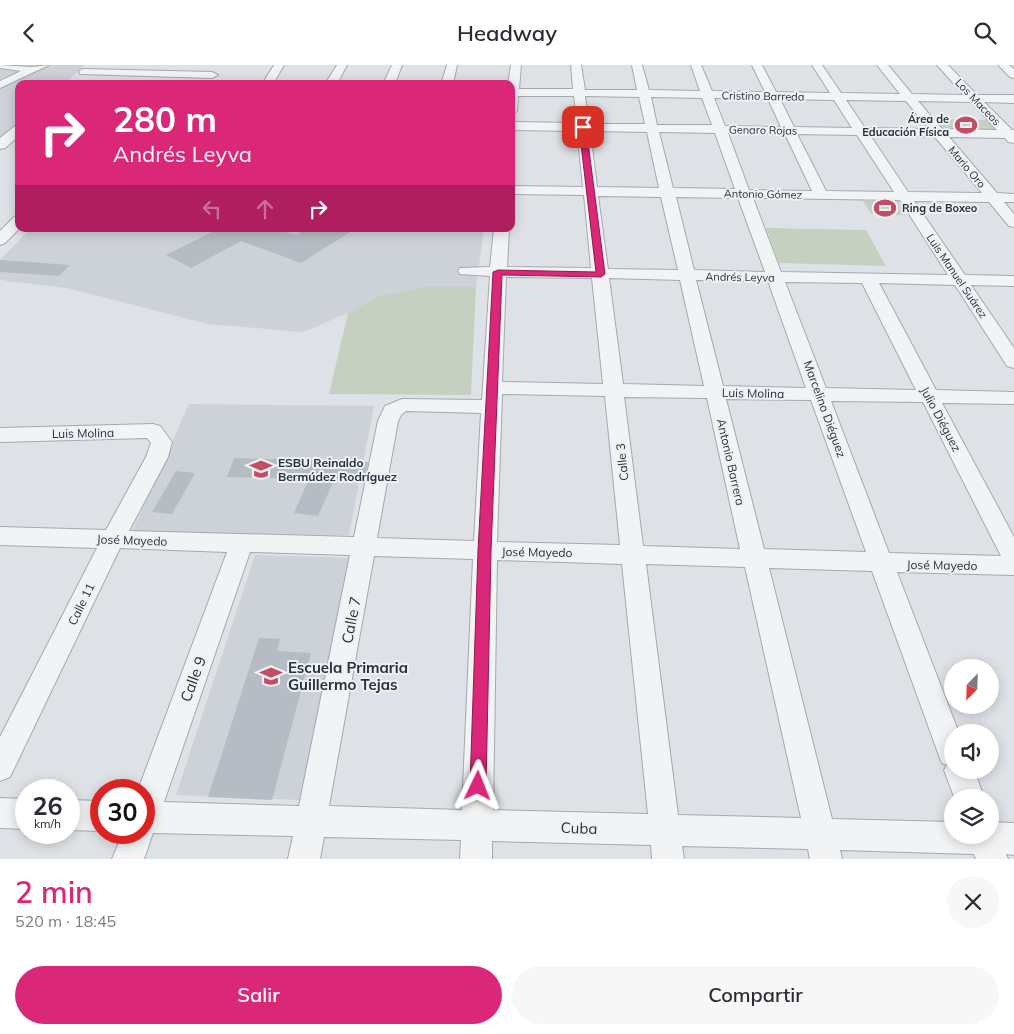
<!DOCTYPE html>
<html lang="es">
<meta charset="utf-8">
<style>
body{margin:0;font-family:Mulish,sans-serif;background:#f7f7f7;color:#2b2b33;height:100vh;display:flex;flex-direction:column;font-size:19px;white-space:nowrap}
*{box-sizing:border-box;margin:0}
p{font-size:16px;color:#7c7c81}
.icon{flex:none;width:28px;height:28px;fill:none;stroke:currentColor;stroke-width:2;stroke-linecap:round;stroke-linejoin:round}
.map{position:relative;height:794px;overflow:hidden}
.panel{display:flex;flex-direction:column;background:#fff;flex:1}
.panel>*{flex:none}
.hud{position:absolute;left:15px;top:15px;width:500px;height:152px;border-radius:10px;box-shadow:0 2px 12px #0003;background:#db2777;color:#fff;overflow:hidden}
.needle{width:32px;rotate:203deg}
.buttons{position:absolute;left:944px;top:594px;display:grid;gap:10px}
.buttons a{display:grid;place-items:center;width:55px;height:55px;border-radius:50%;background:#fff;box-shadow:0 2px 12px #0003;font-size:25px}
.speed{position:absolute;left:15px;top:714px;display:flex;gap:10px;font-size:25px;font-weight:700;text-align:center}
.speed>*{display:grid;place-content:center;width:65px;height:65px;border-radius:50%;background:#fff;box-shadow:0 2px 12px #0003;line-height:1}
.speed small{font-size:12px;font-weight:400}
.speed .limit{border:8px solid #d22;background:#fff;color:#111}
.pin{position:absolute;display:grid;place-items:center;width:42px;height:42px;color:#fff;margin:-21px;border-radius:10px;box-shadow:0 2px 8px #0006}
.me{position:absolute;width:55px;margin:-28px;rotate:2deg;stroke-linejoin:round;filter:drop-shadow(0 0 4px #0008)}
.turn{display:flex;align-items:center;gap:18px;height:105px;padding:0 15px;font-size:22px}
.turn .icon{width:65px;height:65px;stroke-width:2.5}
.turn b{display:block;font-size:35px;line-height:42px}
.lanes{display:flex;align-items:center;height:48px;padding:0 15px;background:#0003;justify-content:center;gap:25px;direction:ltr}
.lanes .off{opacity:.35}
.round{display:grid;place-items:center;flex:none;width:52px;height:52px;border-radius:26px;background:#f7f7f7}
.head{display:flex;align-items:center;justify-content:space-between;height:85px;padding:0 15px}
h1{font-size:30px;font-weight:600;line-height:38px;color:#db2777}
.primary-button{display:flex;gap:10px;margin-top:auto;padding:10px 15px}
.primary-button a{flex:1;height:58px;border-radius:30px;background:#db2777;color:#fff;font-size:20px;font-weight:600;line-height:58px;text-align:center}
.primary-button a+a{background:#f7f7f7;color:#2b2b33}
header{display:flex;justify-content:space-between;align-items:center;height:65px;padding:0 15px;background:#fff;font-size:22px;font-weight:600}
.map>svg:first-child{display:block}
.built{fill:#cdd1d8}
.green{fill:#c5d0c0}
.building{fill:#b6bcc3}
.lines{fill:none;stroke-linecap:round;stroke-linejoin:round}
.minor-casing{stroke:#a4a9b0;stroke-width:2}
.minor{fill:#f1f3f5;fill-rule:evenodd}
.route{fill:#db2777;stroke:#8e194d}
.labels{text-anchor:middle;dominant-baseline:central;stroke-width:4;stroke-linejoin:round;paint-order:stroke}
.far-street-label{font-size:11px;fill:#29313c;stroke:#eef1f4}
.far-poi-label{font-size:11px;font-weight:bold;fill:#29313c;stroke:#eef1f4;text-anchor:end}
.street-label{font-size:12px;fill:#29313c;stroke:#eef1f4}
.poi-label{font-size:12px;font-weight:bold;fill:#29313c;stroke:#eef1f4;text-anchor:start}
.near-street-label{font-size:15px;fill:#29313c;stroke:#eef1f4}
.near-poi-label{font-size:15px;font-weight:bold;fill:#29313c;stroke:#eef1f4;text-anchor:start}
</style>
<header><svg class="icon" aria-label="back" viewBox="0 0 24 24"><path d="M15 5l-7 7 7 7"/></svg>Headway<svg class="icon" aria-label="search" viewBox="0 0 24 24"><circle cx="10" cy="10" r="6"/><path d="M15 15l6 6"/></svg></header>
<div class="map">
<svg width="1014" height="794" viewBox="0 0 1014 794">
<rect width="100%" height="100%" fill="#dee2e6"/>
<g class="built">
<polygon points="0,0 85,0 64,19 19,19 19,59 0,75"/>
<polygon points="30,164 484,164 476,222 421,222 377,232 348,248 303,267 208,259 66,223 0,215 0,195"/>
<polygon points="189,339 374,341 349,470 132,467"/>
<polygon points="255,490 353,493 300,735 176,730"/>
</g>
<g class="green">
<polygon points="932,54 989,55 1001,66 942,66"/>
<polygon points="863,136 898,136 906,150 871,149"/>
<polygon points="766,163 866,165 886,201 779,198"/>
<polygon points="421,222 476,222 471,330 329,329 348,248 377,232"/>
</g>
<g class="building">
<polygon points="213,164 278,164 296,170 307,164 355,164 301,198 241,176 191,203 166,190 214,166"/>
<polygon points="0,195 70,200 59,211 0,207"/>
<polygon points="234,393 368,397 364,416 334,415 318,451 294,448 309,414 227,412"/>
<polygon points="176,406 195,408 172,449 152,447"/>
<polygon points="259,573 280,574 277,586 311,588 272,735 208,732"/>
</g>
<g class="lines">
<g class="minor-casing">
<g id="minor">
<polygon points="0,0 32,2 49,0 0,23 0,16 21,6 0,3"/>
<polygon points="274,0 284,0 273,19 262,19"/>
<polygon points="337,0 347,0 337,19 325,19"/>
<polygon points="392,0 402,0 395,19 383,19"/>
<polygon points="447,0 457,0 453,19 441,19"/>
<path d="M511,0H521L519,24H573L571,0H581L585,25H637L632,0H642L649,25L700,26L691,0H701L712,26L765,27L752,0H762L776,27L830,28L812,0H822L841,28L900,29L877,0H888L912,29L964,30L937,0H948L977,30H1014V38L984,37L1012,65H1014V78L1008,77L1005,73L949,72L997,128L1014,129V137H1004L1014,149V162L1009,161L989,137L914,136L965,210L1014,211V221L971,220L1014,283V303L1007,301L955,220L879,218L936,325L1014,327V339L942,338L1014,472V510L897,507L959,668H952V705H974L984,732H954L944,705L947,700L942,698L938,688L872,506L769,503L832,754L952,757V770H990V757L1014,758V790L1006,789L1008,794H976L974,789L840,785L842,794H810L808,784L682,781L684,794H652L651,780L492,776V794H460L461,775L324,772L320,794H288L293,771L153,768L144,794H112L123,768H144V725H138L227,487L120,483L10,712L0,716V672L97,483L0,480V462L106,465L146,392L151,378L147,373L0,377V363L153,359L160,361L172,377L168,392L129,466L354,472L378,356L385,341L402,334L482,335L490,211L460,209L458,206L460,203L490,202L494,164H509L507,202L591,203L584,130L511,129V121L583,122L577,66L511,65V57L577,58L574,31H518L517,46L511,50V19H508ZM585,31L639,32L645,59H589ZM651,32L702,33L712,60H657ZM714,33L768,34L781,62L725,61ZM780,34L834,35L852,63L794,62ZM846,35L906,36L929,64L865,63ZM918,36L971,37L997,65L942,64ZM590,66L647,67L659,123L597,122ZM659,67L715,68L735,124L673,123ZM728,68L785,69L812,126L749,125ZM797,69L857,70L894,127L826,126ZM870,70L935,72L982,128L908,127ZM598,131L661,132L678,205L608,204ZM676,132L738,133L765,207L694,205ZM753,133L900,135L948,210L781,207ZM506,212L592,213L603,319L502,317ZM609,213L680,215L704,321L623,319ZM696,215L768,216L806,323L723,321ZM785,217L862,218L916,325L826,323ZM502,329L605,331L620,480L497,477ZM624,332L707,333L740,484L643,481ZM726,334L811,335L866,487L764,484ZM831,336L923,337L1001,491L889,488ZM406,346L481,348L474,476L377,473L398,356L401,350ZM250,487L350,490L299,741L164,737ZM374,491L473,494L462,745L329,741ZM497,495L622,499L648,749L493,745ZM646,499L745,502L801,753L678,750Z"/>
<polygon points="998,0 1009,0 1014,4 1014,13 1010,12"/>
<polygon points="84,4 212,7 218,10 212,13 80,9 79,7 80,5"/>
<polygon points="19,60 19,71 5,83 0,84 0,73 15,61"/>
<polygon points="19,151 19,164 5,178 0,180 0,166 14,152"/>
<polygon points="0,733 26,734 26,764 0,763"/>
<polygon points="69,735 101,736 101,766 69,765"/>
</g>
</g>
<use href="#minor" class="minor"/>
</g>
<polygon class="route" points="583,60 586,62 605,209 601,212 502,210 491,486 486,721 484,726 478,729 472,726 470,721 478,486 493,207 498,205 596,207 579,62"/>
<defs>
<g id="stadium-bare" transform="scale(1.725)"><path d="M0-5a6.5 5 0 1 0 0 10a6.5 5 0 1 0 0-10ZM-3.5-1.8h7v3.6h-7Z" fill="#c24d65" stroke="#eef1f4" stroke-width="2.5" paint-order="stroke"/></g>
<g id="school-bare" transform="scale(1.725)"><path d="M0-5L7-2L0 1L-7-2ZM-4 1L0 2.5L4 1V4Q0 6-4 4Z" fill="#c24d65" stroke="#eef1f4" stroke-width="2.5" paint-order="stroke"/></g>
</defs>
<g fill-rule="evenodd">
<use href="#stadium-bare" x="966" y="60"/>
<use href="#stadium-bare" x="885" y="143"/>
<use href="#school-bare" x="261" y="404"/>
<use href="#school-bare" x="271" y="611"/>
</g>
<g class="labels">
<g class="far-street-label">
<text transform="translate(763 31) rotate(1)">Cristino Barreda</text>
<text transform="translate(978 37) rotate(46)">Los Maceos</text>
<text transform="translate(763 65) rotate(1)">Genaro Rojas</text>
<text transform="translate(967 102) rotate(50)">Mario Oro</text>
<text transform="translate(763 129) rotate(1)">Antonio Gómez</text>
<text transform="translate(957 211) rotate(56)">Luis Manuel Suárez</text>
<text transform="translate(740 212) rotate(1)">Andrés Leyva</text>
</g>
<g class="far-poi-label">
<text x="949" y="54">Área de<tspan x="949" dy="13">Educación Física</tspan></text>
<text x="902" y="143" text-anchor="start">Ring de Boxeo</text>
</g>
<g class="street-label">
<text transform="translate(753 328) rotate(1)">Luis Molina</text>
<text transform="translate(825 344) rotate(70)">Marcelino Diéguez</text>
<text transform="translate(941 354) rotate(62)">Julio Diéguez</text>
<text transform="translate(83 368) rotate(-1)">Luis Molina</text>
<text transform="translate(622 397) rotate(-96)">Calle 3</text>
<text transform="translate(731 397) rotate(77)">Antonio Barrera</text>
<text transform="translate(132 475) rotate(2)">José Mayedo</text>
<text transform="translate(537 487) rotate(1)">José Mayedo</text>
<text transform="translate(942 500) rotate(1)">José Mayedo</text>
<text transform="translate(81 539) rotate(-64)">Calle 11</text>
</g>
<g class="poi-label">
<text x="278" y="397">ESBU Reinaldo<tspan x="278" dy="14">Bermúdez Rodríguez</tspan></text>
</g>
<g class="near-street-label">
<text transform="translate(351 555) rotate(-79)">Calle 7</text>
<text transform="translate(193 614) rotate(-70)">Calle 9</text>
<text transform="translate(579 763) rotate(2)">Cuba</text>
</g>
<g class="near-poi-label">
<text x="288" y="602">Escuela Primaria<tspan x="288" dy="17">Guillermo Tejas</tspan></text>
</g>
</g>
</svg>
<div class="buttons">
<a><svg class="needle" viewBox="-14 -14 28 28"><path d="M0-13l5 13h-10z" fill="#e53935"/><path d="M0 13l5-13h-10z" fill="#7c7c81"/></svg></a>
<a><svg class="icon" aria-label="sound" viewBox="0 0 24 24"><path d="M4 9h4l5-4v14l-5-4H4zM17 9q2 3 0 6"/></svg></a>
<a><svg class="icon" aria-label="layers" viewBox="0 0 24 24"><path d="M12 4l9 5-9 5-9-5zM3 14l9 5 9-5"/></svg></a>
</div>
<div class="speed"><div>26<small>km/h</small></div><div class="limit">30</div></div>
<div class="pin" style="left:583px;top:62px;background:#d93025"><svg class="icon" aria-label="arrive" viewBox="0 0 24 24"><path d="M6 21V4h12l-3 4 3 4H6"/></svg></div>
<svg class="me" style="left:478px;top:721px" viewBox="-20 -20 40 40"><path d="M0-17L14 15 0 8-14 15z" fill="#db2777" stroke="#fff" stroke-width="4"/></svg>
<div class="hud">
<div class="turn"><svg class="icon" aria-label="right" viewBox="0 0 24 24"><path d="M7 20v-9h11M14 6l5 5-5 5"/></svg><div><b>280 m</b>Andrés Leyva</div></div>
<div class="lanes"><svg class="icon off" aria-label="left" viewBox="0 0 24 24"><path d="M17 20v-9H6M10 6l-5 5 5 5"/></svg><svg class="icon off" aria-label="ahead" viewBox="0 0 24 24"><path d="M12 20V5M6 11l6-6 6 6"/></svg><svg class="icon" aria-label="right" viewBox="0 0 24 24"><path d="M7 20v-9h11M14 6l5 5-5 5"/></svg></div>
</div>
</div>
<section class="panel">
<div class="head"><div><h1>2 min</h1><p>520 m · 18:45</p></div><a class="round"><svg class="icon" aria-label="close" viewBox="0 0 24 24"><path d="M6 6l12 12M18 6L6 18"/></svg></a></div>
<div class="primary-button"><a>Salir</a><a>Compartir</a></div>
</section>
